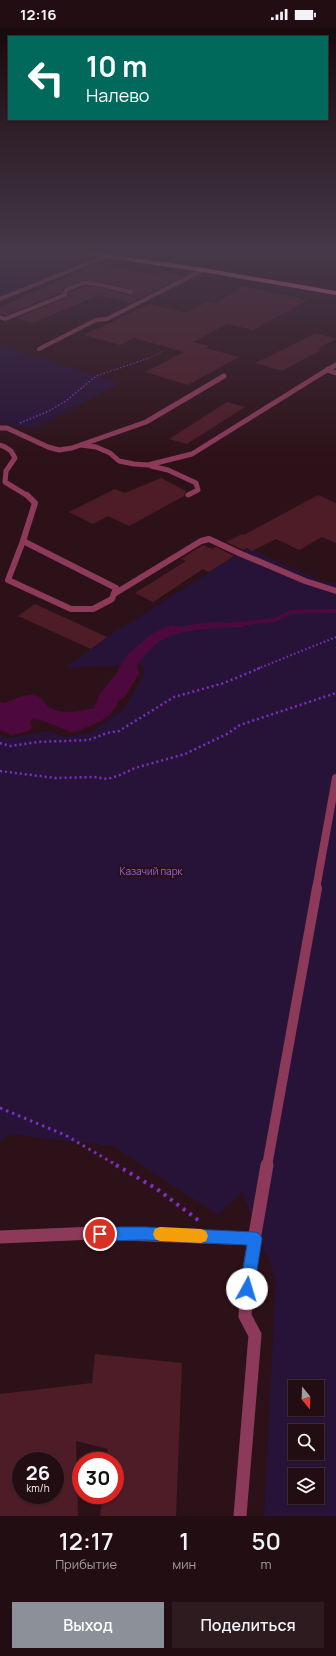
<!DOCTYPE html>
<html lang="ru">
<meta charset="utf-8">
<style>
body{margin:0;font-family:Manrope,sans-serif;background:#2e1b20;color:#f1f3f6;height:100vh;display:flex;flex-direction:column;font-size:15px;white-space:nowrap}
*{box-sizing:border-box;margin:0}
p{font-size:13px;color:#a29c9f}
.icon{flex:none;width:22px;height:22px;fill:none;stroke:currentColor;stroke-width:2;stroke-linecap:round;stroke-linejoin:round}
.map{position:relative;height:1488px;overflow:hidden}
.details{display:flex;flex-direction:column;background:#220d12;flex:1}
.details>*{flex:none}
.guide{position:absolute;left:8px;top:8px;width:320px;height:84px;border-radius:0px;box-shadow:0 1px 3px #0004,0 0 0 1px #3f2d32;background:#00695c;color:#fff;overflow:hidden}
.needle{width:26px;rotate:161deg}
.buttons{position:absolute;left:288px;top:1352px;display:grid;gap:8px}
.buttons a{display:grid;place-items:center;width:36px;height:36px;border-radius:0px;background:#220d12;box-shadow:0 1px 3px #0004,0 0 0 1px #3f2d32;font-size:20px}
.speed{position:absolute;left:12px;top:1424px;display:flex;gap:8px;font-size:20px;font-weight:700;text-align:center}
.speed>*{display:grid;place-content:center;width:52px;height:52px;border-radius:50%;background:#220d12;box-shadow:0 1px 3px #0004,0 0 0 1px #3f2d32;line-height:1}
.speed small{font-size:10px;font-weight:400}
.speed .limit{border:6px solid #d22;background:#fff;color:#111}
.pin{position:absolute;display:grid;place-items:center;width:34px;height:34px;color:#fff;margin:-17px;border:2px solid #fff;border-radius:50%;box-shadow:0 1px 4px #0007}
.me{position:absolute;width:44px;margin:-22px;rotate:6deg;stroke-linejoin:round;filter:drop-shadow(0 0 3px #0008)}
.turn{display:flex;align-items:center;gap:14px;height:84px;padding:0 12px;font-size:18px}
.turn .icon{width:52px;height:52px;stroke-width:2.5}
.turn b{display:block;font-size:28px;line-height:34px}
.eta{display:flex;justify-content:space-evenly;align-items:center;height:68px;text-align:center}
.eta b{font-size:24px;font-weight:600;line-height:28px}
.action{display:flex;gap:8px;margin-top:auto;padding:8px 12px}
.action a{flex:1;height:46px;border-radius:0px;background:#8c9099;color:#fff;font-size:16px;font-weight:600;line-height:46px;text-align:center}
.action a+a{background:#2e1b20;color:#f1f3f6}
.status{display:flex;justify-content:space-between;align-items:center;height:28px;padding:0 20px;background:#220d12;direction:ltr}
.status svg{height:11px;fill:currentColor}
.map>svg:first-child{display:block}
.green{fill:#271337;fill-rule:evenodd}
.water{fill:#4d093e}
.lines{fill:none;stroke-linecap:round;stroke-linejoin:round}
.stream{stroke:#4d093e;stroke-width:4}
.building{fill:#4e1c27;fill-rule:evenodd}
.path-far5{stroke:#7c2dc3;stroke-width:1;stroke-dasharray:1 1.5;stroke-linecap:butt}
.path-far4{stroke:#7c2dc3;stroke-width:1.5;stroke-dasharray:1.5 2;stroke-linecap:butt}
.path-far3{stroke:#7c2dc3;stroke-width:2;stroke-dasharray:1.5 2.5;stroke-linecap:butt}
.path-far2{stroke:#7c2dc3;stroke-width:2.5;stroke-dasharray:2 3;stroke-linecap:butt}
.path-far1{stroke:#7c2dc3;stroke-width:3;stroke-dasharray:2.5 4;stroke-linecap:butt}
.path{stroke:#7c2dc3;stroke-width:4;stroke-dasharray:3 5;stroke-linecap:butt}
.service-far3{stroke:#8d3a5a;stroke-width:4}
.service-far2{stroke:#8d3a5a;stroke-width:5}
.service-far1{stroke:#8d3a5a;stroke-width:6}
.service{stroke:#8d3a5a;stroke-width:13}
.minor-far5{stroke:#8d3a5a;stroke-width:4}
.minor-far4{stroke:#8d3a5a;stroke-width:5}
.minor-far3{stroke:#8d3a5a;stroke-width:6}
.minor-far2{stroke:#8d3a5a;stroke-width:8}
.minor-far1{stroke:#8d3a5a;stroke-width:10}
.minor{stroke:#8d3a5a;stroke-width:13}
.secondary{stroke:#ff74aa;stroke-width:4}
.route{fill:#1a73e8;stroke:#114b97}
.slow{fill:#f59e0b}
.labels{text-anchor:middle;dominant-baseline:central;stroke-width:4;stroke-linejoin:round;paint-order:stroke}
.park-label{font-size:10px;fill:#8e63e5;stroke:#2d1118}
</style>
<div class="status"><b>12:16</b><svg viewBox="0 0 49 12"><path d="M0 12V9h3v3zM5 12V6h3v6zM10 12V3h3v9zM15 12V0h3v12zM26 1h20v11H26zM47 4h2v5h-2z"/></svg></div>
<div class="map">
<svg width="336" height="1488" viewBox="0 0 336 1488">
<rect width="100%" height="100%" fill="#2d1118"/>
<g class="green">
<polygon points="0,222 41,222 83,229 81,234 0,267"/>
<polygon points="270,257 317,265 307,271 264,260"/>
<polygon points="0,317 120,355 34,401 0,395"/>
<path d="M248,520L323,554L336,555V1488H264L276,1251L242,1164L218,1187L113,1118L8,1106L0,1114V707L8,710L48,703L67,709L89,705L123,682L142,650L145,637L66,640L107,609ZM295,1359H317V1381H295ZM295,1403H317V1425H295ZM295,1447H317V1469H295Z"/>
</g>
<path class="water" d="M240,593L245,595L243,599C221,600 184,600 164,611C153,617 145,627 137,636L139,645L125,669L118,673C114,691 89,698 73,705L46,694L32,690L30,695L33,699L28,703L12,707L0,702V674L4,675C13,672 27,664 37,668C43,670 44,675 48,678C60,688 81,683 94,680L99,667L116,646L126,628L151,606L171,597L183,599L194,596L217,594L230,595Z"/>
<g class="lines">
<polyline class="stream" points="239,596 275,592 291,584 336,583"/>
</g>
<g class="building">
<polygon points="96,236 154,247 161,243 184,248 131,275 100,267 33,295 16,290 66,270 69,265 84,259 96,259 130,267 134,265 132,261 98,253 82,252 64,259 62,264 6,287 0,285 0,279"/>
<polygon points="243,258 308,272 253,302 227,296 193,314 210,318 206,320 239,329 188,357 145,344 184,324 134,310 120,317 84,307 149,276 186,285 207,274 215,276"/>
<polygon points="316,305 336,311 317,321 321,322 282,343 255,335"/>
<polygon points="227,374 245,379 187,416 169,411"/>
<polygon points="161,450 186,463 184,468 129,498 108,488 93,496 69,484 115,461 125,465"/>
<polygon points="318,467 336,475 336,515 322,509 299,522 276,511 252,523 247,520 244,522 226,514 242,506 244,507"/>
<polygon points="203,517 212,521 216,519 234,528 209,544 203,541 153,574 135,565 186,533 181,531"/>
<polygon points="35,576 107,609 91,621 18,588"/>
<path d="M95,1326L182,1335L176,1488H100L103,1467H115V1433H106L108,1421L76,1413L78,1488H0V1366L92,1355ZM21,1433H55V1467H21Z"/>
</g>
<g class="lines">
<g class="path-far5">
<polyline points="19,222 58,227"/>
<polyline points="147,331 163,323"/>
</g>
<polyline class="path-far4" points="20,395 49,383 66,373 96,348 149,330"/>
<polyline class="path-far3" points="257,641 336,609"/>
<g class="path-far2">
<polyline points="0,715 10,718 38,714 89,712 107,705 119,703 174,669 224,655 260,640"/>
<polyline points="0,743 55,750 94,749 107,751 118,748 135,740 185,726 227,706 240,697 336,665"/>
</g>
<polyline class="path-far1" points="0,1080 65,1107 118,1138"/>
<polyline class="path" points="116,1137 157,1161 202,1195"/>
<g class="service-far3">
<polyline points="0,289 5,291 65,267 66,262 83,255 97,256 131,264"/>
<polyline points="39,321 96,292 107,291 203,242"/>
</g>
<g class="service-far2">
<polyline points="336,337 327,342 336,345"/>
<polyline points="0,400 7,400 48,419 59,422 72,420 146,394 224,348"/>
<polyline points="81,417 96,419 110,425 119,433 134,436 148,437 192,426 327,342"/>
<polyline points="5,419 11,423 15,430 6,443 5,454 28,468"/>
<polyline points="151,438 168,442 196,455 198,462 188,467"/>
</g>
<g class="service-far1">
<polygon points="23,513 116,560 112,571 93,581 71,581 8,552"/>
<polyline points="23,513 35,475 27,467"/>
<polyline points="114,566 201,513 209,511 239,525"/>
</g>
<polyline class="service" points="0,1209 95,1205 255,1211"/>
<polyline class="minor-far5" points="0,271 89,235 111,228"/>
<polyline class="minor-far4" points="0,417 5,419"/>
<polyline class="minor-far3" points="239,525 305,553 336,563"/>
<polyline class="minor-far2" points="316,861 336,750"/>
<polyline class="minor-far1" points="267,1138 317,860"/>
<polyline class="minor" points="240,1488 255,1307 245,1288 248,1247 267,1137"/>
<polyline class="secondary" points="66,222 203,242 336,265"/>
</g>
<linearGradient id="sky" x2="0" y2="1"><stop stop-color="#19090d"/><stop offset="0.52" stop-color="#463848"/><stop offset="1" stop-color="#463848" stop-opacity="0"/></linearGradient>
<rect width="336" height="430" fill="url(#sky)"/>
<polygon class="route" points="100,1199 145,1199 255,1204 260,1206 262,1211 254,1261 252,1266 247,1268 242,1266 240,1261 247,1217 145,1212 100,1213 95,1211 93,1206 95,1201"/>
<polygon class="slow" points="160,1199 201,1201 206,1203 208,1208 206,1213 201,1215 160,1213 155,1211 153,1206 155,1201"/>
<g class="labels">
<g class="park-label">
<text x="151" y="843">Казачий парк</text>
</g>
</g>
</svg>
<div class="buttons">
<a><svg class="needle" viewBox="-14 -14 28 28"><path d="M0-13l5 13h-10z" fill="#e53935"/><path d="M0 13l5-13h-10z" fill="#a29c9f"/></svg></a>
<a><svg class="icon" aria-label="search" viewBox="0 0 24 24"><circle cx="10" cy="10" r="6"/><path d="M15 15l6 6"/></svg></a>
<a><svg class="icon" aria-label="layers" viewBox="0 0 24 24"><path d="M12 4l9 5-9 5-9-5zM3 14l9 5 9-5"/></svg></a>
</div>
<div class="speed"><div>26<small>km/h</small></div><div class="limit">30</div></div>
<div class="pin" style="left:100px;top:1206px;background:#d93025"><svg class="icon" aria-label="arrive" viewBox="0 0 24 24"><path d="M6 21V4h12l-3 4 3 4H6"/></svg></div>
<svg class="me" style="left:247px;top:1261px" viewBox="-20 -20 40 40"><circle r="19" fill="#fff"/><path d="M0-13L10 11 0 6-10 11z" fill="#1a73e8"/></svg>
<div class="guide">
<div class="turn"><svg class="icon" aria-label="left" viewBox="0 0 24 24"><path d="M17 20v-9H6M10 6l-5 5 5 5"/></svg><div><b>10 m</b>Налево</div></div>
</div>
</div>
<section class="details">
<div class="eta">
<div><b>12:17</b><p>Прибытие</p></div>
<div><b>1</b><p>мин</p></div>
<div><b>50</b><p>m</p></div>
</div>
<div class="action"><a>Выход</a><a>Поделиться</a></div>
</section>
